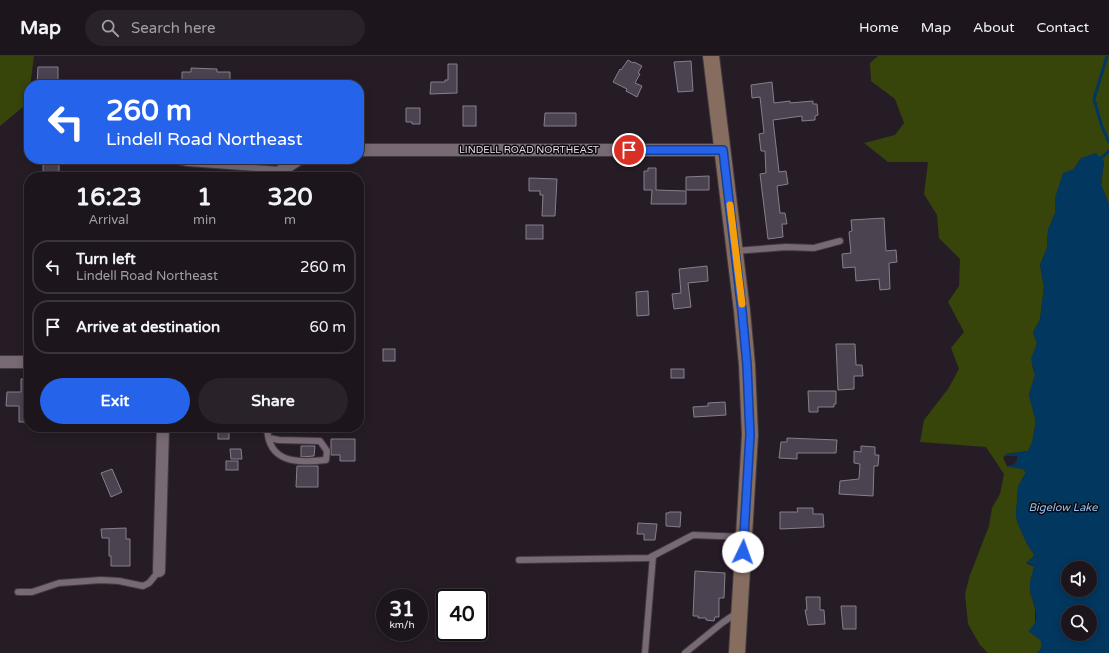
<!DOCTYPE html>
<style>
body{margin:0;font-family:"Varela Round",sans-serif;background:#292229;color:#f1f3f6;height:100vh;display:flex;flex-direction:column;font-size:15px;white-space:nowrap}
*{box-sizing:border-box;margin:0}
p{font-size:13px;color:#a09fa3}
.icon{flex:none;width:22px;height:22px;fill:none;stroke:currentColor;stroke-width:2;stroke-linecap:round;stroke-linejoin:round}
.map{position:relative;flex:1;overflow:hidden}
.drawer{position:absolute;left:24px;top:116px;width:340px;height:260px;display:flex;flex-direction:column;background:#1c151c;border-radius:16px;box-shadow:0 2px 10px #0003,0 0 0 1px #3a343b}
.drawer>*{flex:none}
.guide{position:absolute;left:24px;top:24px;width:340px;height:84px;border-radius:16px;box-shadow:0 2px 10px #0003,0 0 0 1px #3a343b;background:#2563eb;color:#fff;overflow:hidden}
.buttons{position:absolute;left:1061px;top:505px;display:grid;gap:8px}
.buttons a{display:grid;place-items:center;width:36px;height:36px;border-radius:50%;background:#1c151c;box-shadow:0 2px 10px #0003,0 0 0 1px #3a343b;font-size:20px}
.speed{position:absolute;left:376px;top:533px;display:flex;gap:8px;font-size:20px;font-weight:700;text-align:center}
.speed>*{display:grid;place-content:center;width:52px;height:52px;border-radius:50%;background:#1c151c;box-shadow:0 2px 10px #0003,0 0 0 1px #3a343b;line-height:1}
.speed small{font-size:10px;font-weight:400}
.speed .limit{border:2px solid #111;border-radius:6px;background:#fff;color:#111}
.pin{position:absolute;display:grid;place-items:center;width:34px;height:34px;color:#fff;margin:-17px;border:2px solid #fff;border-radius:50%;box-shadow:0 1px 4px #0007}
.me{position:absolute;width:44px;margin:-22px;rotate:3deg;stroke-linejoin:round;filter:drop-shadow(0 0 3px #0008)}
.turn{display:flex;align-items:center;gap:14px;height:84px;padding:0 16px;font-size:18px}
.turn .icon{width:52px;height:52px;stroke-width:2.5}
.turn b{display:block;font-size:28px;line-height:34px}
.eta{display:flex;justify-content:space-evenly;align-items:center;height:68px;text-align:center}
.eta b{font-size:24px;font-weight:800;line-height:28px}
.action{display:flex;gap:8px;margin-top:auto;padding:8px 16px}
.action a{flex:1;height:46px;border-radius:24px;background:#2563eb;color:#fff;font-size:16px;font-weight:800;line-height:46px;text-align:center}
.action a+a{background:#292229;color:#f1f3f6}
ul{padding:0;list-style:none}
li{display:flex;align-items:center;gap:12px;height:54px;margin:0 8px 6px;padding:0 8px;border:2px solid #3a343b;border-radius:16px}
li div{flex:1}
li b{display:block;font-size:15px}
li em{font-style:normal}
header{display:flex;align-items:center;gap:24px;box-sizing:border-box;height:56px;padding:0 20px;background:#1c151c;border-bottom:1px solid #3a343b}
header strong{font-size:19px}
nav{display:flex;gap:22px;margin-inline-start:auto;font-size:14px}
.search{width:280px;height:36px;background:#292229;display:flex;align-items:center;gap:10px;box-sizing:border-box;padding:0 14px;border-radius:22px;color:#a09fa3;font-size:15px}
.map>svg:first-child{display:block}
.green{fill:#37450b}
.water{fill:#023760;fill-rule:evenodd}
.lines{fill:none;stroke-linecap:round;stroke-linejoin:round}
.stream{stroke:#023760;stroke-width:3}
.building{fill:#4b4350;stroke:#887f8e}
.lane-casing{stroke:#423a41;stroke-width:8}
.street-casing{stroke:#423a41;stroke-width:14}
.secondary-casing{stroke:#423a41;stroke-width:18}
.lane{stroke:#776a75;stroke-width:6}
.street{stroke:#776a75;stroke-width:12}
.secondary{stroke:#866d60;stroke-width:16}
.route-casing{stroke:#184099;stroke-width:10}
.route{stroke:#2563eb;stroke-width:7}
.slow{stroke:#f59e0b;stroke-width:7}
.labels{text-anchor:middle;dominant-baseline:central;stroke-width:3;stroke-linejoin:round;paint-order:stroke}
.street-label{font-size:10px;fill:#e4dde4;stroke:#0c080c}
.water-label{font-size:11px;font-style:italic;fill:#95c5f4;stroke:#0c080c}
</style>
<header>
<strong>Map</strong>
<div class="search"><svg class="icon" aria-label="search" viewBox="0 0 24 24"><circle cx="10" cy="10" r="6"/><path d="M15 15l6 6"/></svg>Search here</div>
<nav><a>Home</a><a>Map</a><a>About</a><a>Contact</a></nav>
</header>
<div class="map">
<svg width="1109" height="597" viewBox="0 0 1109 597">
<rect width="100%" height="100%" fill="#261c25"/>
<g class="green">
<polygon points="0,0 34,0 28,47 0,70"/>
<path d="M878,0H1109V148L1101,129L1104,105L1081,102L1055,142V157L1048,174L1047,192L1040,209L1044,231L1040,264L1033,276L1037,287L1032,309L1035,319L1029,339L1035,362V371L1032,387L1028,395L1006,398L1003,402L1007,410L1023,413L1026,416L1018,431L1016,460L1018,468L1027,488L1034,498L1033,501L1026,507L1034,511L1030,527V536L1035,552V580L1040,583C1043,589 1042,592 1037,597H988L980,589L968,568L965,538L970,519L989,470L992,452L1000,438L1004,418L986,391L920,386L924,364L948,333L959,313L951,292L964,276L948,246L959,230L960,203L939,182L937,159L924,138L928,106H888L864,87L895,79L904,67L895,43L871,25L870,7Z"/>
</g>
<path class="water" d="M1096,97L1104,105L1101,129L1109,148V597H1037C1049,586 1036,581 1028,575C1044,562 1032,549 1030,533C1029,525 1032,519 1034,511L1029,507H1026L1033,501L1034,498L1027,488L1018,468L1016,460L1018,431L1026,416L1023,413L1010,411L1006,410L1013,409L1017,405V400H1005L1006,398L1028,395L1032,387L1035,370V362L1029,339L1035,319L1031,303L1037,287L1033,276L1040,264L1044,231L1040,209L1047,192L1048,174L1055,157V142L1063,117L1074,113L1081,102ZM1068,512H1090V534H1068ZM1068,556H1090V578H1068Z"/>
<g class="lines">
<g class="stream">
<polyline points="1107,0 1094,43 1102,71 1109,86"/>
<polyline points="1101,102 1109,95"/>
</g>
</g>
<g class="building">
<polygon points="628,4 633,7 634,6 642,10 638,17 640,18 635,27 642,30 637,41 626,35 627,33 613,26 620,13 621,14"/>
<polygon points="691,5 693,35 678,36 674,6"/>
<polygon points="448,8 457,8 457,37 430,38 431,26 445,26 445,24 448,24"/>
<polygon points="38,11 58,11 58,29 37,29"/>
<polygon points="191,12 217,13 217,16 230,16 230,29 182,29 182,16 191,16"/>
<polygon points="772,26 774,47 790,45 790,47 813,45 813,48 817,48 818,59 815,60 815,64 802,65 802,60 773,64 779,116 786,115 788,128 777,130 780,157 785,157 787,168 782,168 783,181 768,183 760,118 766,117 765,95 761,95 759,78 764,77 760,41 752,42 751,29"/>
<rect x="463" y="50" width="13" height="20"/>
<polygon points="406,52 420,52 420,68 412,68 412,66 406,66"/>
<polygon points="545,57 576,57 576,70 544,70"/>
<rect x="43" y="103" width="16" height="15"/>
<polygon points="648,112 656,112 656,134 686,135 686,148 651,148 652,134 644,134 644,115 648,115"/>
<polygon points="709,120 709,134 686,134 686,121"/>
<polygon points="529,122 557,123 555,160 542,160 543,139 540,139 540,135 529,135"/>
<polygon points="884,162 886,195 896,194 897,206 889,207 890,233 880,234 879,223 856,225 855,211 843,212 842,198 851,197 849,176 852,175 851,164"/>
<rect x="526" y="169" width="17" height="14"/>
<polygon points="707,210 708,225 688,227 691,251 674,253 672,238 681,237 679,213"/>
<polygon points="648,235 649,259 637,260 636,236"/>
<polygon points="836,288 855,288 856,309 862,309 863,320 854,320 854,333 838,334"/>
<rect x="383" y="293" width="12" height="12"/>
<rect x="671" y="313" width="13" height="9"/>
<polygon points="21,323 29,323 29,366 19,366 19,350 6,350 7,336 21,336"/>
<polygon points="808,335 836,335 836,348 834,348 834,351 818,351 818,356 809,356"/>
<polygon points="725,346 726,359 694,361 693,351 708,350 708,347"/>
<rect x="218" y="371" width="11" height="12"/>
<polygon points="787,382 837,384 836,397 797,397 797,403 779,402 781,386 787,386"/>
<polygon points="331,383 355,383 355,405 340,405 340,399 331,399"/>
<polygon points="301,390 315,390 314,400 301,401"/>
<polygon points="861,390 875,391 875,399 879,399 878,410 874,410 873,440 839,438 840,425 859,423 860,408 854,407 854,395 861,396"/>
<polygon points="230,393 241,393 242,403 231,403"/>
<rect x="226" y="405" width="12" height="9"/>
<polygon points="297,410 318,410 318,431 296,431"/>
<polygon points="112,413 122,436 111,441 101,417"/>
<polygon points="797,452 813,452 813,458 823,458 824,471 780,473 780,456 798,456"/>
<polygon points="669,456 681,456 680,471 666,470 666,457 669,457"/>
<polygon points="638,467 657,468 655,484 644,484 644,478 637,478"/>
<polygon points="126,472 126,483 130,483 130,510 111,510 111,500 109,500 109,482 102,482 101,473"/>
<polygon points="695,515 725,517 724,542 719,542 719,561 715,561 714,565 706,564 706,562 698,562 698,560 693,560"/>
<polygon points="806,541 820,541 820,554 824,554 825,568 808,569 805,554 807,554"/>
<polygon points="841,550 856,550 856,573 843,573"/>
</g>
<g class="lines">
<g class="lane-casing">
<g id="lane">
<polyline points="165,103 188,107 282,114"/>
<polyline points="735,195 786,191 814,192 840,185"/>
<path d="M267,371C268,408 298,407 326,404L327,395L320,385L279,384L269,382"/>
<polyline points="519,504 649,502 693,479 744,481"/>
<polyline points="18,536 32,536 59,527 101,524 119,525 143,530 149,527 159,515"/>
<polyline points="645,597 653,500"/>
<polyline points="685,597 722,567 738,556"/>
</g>
</g>
<g class="street-casing">
<g id="street">
<polyline points="359,94 723,94"/>
<polyline points="276,121 282,114 299,103"/>
<polyline points="0,306 29,306"/>
<polyline points="159,515 163,371"/>
</g>
</g>
<g class="secondary-casing">
<polyline id="secondary" points="711,0 742,255 747,309 750,379 737,597"/>
</g>
<use href="#lane" class="lane"/>
<use href="#street" class="street"/>
<use href="#secondary" class="secondary"/>
</g>
<g class="lines">
<g class="route-casing">
<polyline id="route" points="629,94 723,94 742,255 747,309 750,379 743,496"/>
</g>
<use href="#route" class="route"/>
<polyline class="slow" points="730,149 742,248"/>
</g>
<g class="labels">
<g class="street-label">
<text x="529" y="94">LINDELL ROAD NORTHEAST</text>
</g>
<g class="water-label">
<text x="1063" y="451">Bigelow Lake</text>
</g>
</g>
</svg>
<div class="buttons">
<a><svg class="icon" aria-label="sound" viewBox="0 0 24 24"><path d="M4 9h4l5-4v14l-5-4H4zM17 9q2 3 0 6"/></svg></a>
<a><svg class="icon" aria-label="search" viewBox="0 0 24 24"><circle cx="10" cy="10" r="6"/><path d="M15 15l6 6"/></svg></a>
</div>
<div class="speed"><div>31<small>km/h</small></div><div class="limit">40</div></div>
<div class="pin" style="left:629px;top:94px;background:#d93025"><svg class="icon" aria-label="arrive" viewBox="0 0 24 24"><path d="M6 21V4h12l-3 4 3 4H6"/></svg></div>
<svg class="me" style="left:743px;top:496px" viewBox="-20 -20 40 40"><circle r="19" fill="#fff"/><path d="M0-13L10 11 0 6-10 11z" fill="#2563eb"/></svg>
<div class="guide">
<div class="turn"><svg class="icon" aria-label="left" viewBox="0 0 24 24"><path d="M17 20v-9H6M10 6l-5 5 5 5"/></svg><div><b>260 m</b>Lindell Road Northeast</div></div>
</div>
<section class="drawer">
<div class="eta">
<div><b>16:23</b><p>Arrival</p></div>
<div><b>1</b><p>min</p></div>
<div><b>320</b><p>m</p></div>
</div>
<ul>
<li><svg class="icon" aria-label="left" viewBox="0 0 24 24"><path d="M17 20v-9H6M10 6l-5 5 5 5"/></svg><div><b>Turn left</b><p>Lindell Road Northeast</p></div><em>260 m</em></li>
<li><svg class="icon" aria-label="arrive" viewBox="0 0 24 24"><path d="M6 21V4h12l-3 4 3 4H6"/></svg><div><b>Arrive at destination</b></div><em>60 m</em></li>
</ul>
<div class="action"><a>Exit</a><a>Share</a></div>
</section>
</div>
